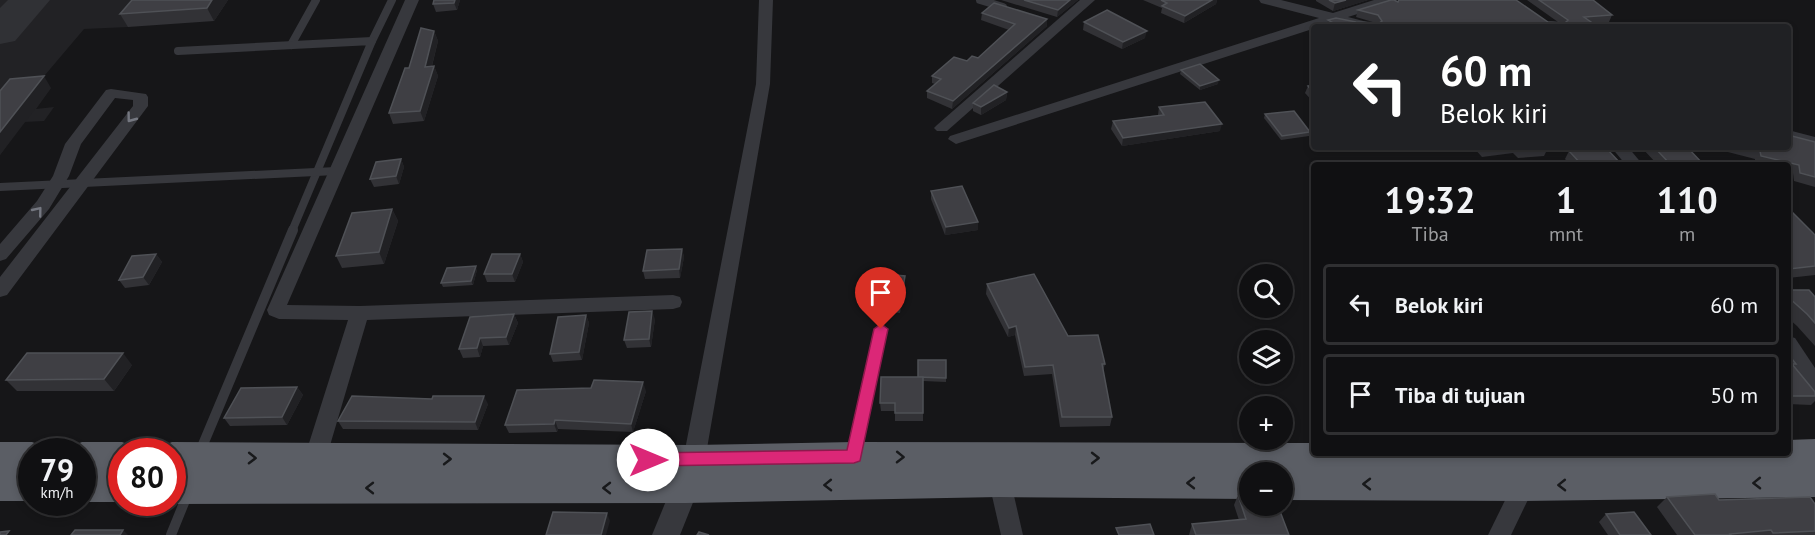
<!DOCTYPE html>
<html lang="id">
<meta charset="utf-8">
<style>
body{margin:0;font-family:"PT Sans",sans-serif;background:#1e1e20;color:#f1f3f6;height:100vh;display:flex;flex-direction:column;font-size:22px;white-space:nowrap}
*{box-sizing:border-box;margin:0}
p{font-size:20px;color:#9c9d9f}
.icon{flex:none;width:33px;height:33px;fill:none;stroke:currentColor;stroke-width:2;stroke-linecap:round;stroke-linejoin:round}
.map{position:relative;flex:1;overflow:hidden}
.drawer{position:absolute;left:1311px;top:162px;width:480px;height:294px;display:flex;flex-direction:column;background:#101012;border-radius:6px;box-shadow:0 3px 9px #0003,0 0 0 2px #303032}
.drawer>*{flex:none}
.hud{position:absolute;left:1311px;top:24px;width:480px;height:126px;border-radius:6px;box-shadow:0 3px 9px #0003,0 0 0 2px #303032;background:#202124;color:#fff;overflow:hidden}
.fabs{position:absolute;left:1239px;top:264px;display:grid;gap:12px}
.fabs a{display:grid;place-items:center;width:54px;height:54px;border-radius:50%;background:#101012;box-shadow:0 3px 9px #0003,0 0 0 2px #303032;font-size:30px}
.speed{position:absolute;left:18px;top:438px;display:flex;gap:12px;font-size:30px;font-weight:700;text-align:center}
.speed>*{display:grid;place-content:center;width:78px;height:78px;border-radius:50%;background:#101012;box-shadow:0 3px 9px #0003,0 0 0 2px #303032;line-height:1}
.speed small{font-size:15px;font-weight:400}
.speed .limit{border:9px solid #d22;background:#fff;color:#111}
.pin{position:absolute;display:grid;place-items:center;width:51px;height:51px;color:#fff;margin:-62px -26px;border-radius:50% 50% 50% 0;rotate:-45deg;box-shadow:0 0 6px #0007}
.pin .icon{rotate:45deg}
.me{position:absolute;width:66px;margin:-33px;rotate:90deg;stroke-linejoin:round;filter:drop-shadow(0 0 4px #0008)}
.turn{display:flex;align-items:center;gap:21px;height:126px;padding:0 30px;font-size:27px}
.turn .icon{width:78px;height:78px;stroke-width:2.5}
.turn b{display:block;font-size:42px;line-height:51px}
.eta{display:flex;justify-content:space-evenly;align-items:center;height:102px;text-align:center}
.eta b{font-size:36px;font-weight:700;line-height:42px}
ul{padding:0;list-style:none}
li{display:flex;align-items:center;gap:18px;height:81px;margin:0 12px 9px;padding:0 18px;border:3px solid #303032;border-radius:6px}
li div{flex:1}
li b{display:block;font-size:22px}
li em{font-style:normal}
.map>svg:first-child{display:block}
.built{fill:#222225}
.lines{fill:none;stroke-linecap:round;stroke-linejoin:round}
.taxiway{fill:#303135;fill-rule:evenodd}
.service-far1{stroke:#37383d;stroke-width:8}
.service{stroke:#37383d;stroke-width:10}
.minor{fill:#37383d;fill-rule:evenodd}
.tertiary{fill:#37383d;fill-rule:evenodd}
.trunk{fill:#5b5e65;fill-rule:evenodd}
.wall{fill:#323236}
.shaded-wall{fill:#212124}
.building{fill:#3f3f44;stroke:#4f5156;stroke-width:1.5}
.oneway{stroke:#757881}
.oneway2{stroke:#18191b}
.route{fill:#db2777;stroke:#8e194d;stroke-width:1.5}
</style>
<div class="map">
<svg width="1815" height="535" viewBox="0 0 1815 535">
<rect width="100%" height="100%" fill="#161618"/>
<polygon class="built" points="0,0 228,0 128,27 84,29 34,88 51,88 36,109 54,107 44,121 24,122 0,155"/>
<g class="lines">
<polygon class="taxiway" points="8,0 50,0 15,41 0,44 0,8"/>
<g class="service-far1">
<polyline points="980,0 1003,7"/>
<polyline points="372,41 392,0"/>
<polyline points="291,45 316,0"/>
<polyline points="178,51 372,41 292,231"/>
<polyline points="0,187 336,171"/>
</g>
<g class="service">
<polyline points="199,454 293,230"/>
<polyline points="854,454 881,329"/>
<polyline points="171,535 188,493"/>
</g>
<g class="minor">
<polygon points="405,0 419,0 287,305 360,306 673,295 680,297 682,302 680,307 673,309 367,320 326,459 323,465 315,468 307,465 304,459 348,320 279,319 269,315 267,310"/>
<polygon points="759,0 773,0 770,84 705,460 702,466 694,469 686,466 683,460 756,84"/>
<polygon points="1080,0 1095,0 947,131 937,131 934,128 937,125"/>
<polygon points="1259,0 1281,0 1333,13 1374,0 1394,0 1392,3 1348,17 1375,24 1377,27 1354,27 1334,22 962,142 956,144 948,139 950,136 1319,18 1261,3"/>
<polygon points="111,89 146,94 148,97 148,106 7,295 0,297 0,277 133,106 133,100 115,98 81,144 69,176 49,209 6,259 0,261 0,244 37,201 53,176 65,144 106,90"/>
<polygon points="1788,130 1815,137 1815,147 1788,140"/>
<polygon points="1611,147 1628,147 1643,165 1626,165"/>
<polygon points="1788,336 1795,338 1815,368 1815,392 1808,390 1788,359"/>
<polygon points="998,465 1006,468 1009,474 1023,535 1001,535 987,474 990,468"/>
<polygon points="1524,476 1532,478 1535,485 1511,535 1488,535 1516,478"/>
</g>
<polygon class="tertiary" points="690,464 700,467 704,475 680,535 652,535 680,467"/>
<g class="trunk">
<polygon points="1815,439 1815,497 1524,501 1282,500 1282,472 1250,472 1250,499 999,497 686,503 172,504 169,502 172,502 172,472 240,472 172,472 172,452 157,452 159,447 172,442 694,445 854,442 1314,443 1314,453 1788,453 1788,440"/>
<polygon points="0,442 32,442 45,447 47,452 32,452 32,501 0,501"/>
<polygon points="82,442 122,442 135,447 137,452 122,452 122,502 82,502 82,452 67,452 69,447"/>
</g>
</g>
<g class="wall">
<polygon points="132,0 228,0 214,21 128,27 120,14"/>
<polygon points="434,0 460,0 457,10 436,12 433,4"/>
<polygon points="1001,0 1078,0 1057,17"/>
<polygon points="1143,0 1217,0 1216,4 1184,23 1161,13 1162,8"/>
<polygon points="1316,0 1368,0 1333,11 1316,1"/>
<polygon points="1527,0 1593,0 1612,15 1609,22 1593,23 1598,27 1326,27 1328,20 1356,22 1376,23 1356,17 1358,10 1558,22"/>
<polygon points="982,13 1047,19 1047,26 952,109 927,98 927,91 935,84 932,83 932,76 967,61 978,58 1009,30 981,20"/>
<polygon points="1084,22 1145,38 1122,49 1083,30"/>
<polygon points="434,31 438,41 432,66 434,66 438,76 424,121 393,124 389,113 409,68"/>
<polygon points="1181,70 1218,84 1200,90 1180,74"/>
<polygon points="1314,85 1314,103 1305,93 1308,86"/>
<polygon points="1007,92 1006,100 981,115 973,111 973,103"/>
<polygon points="1159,107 1220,131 1122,146 1111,129 1113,121 1158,115"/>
<polygon points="1265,114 1310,132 1309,136 1281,140 1264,118"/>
<polygon points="1815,142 1815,187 1794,181 1793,173 1788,172 1788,165 1760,165 1755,164 1755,159 1724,151 1724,147 1788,147"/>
<polygon points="1473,147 1546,147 1548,148 1544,156 1518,158 1513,153 1482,157"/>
<polygon points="1641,147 1687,147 1704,165 1658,165"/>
<polygon points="1569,151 1622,165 1570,165 1565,159"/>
<polygon points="401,159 404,167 399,184 374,187 370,179"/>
<polygon points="931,191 978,222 978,230 945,235 931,199"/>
<polygon points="392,209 398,221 384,264 342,268 336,256"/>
<polygon points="1788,212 1815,235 1815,275 1788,278"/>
<polygon points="682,249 684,257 680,278 645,279 643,271"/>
<polygon points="156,254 162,262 149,285 125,288 119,280"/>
<polygon points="520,254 523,262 515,282 487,282 484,274"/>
<polygon points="477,270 473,285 443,287 441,283"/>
<polygon points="905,284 900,313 879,311 878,303"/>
<polygon points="987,284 1068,336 1105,364 1103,371 1112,417 1110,426 1060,427 1052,374 1024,376 1015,335 1008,337 986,294"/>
<polygon points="1788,290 1815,297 1815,346 1797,326 1788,318"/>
<polygon points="514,314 518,323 509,345 483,346 480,357 463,358 459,349"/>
<polygon points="586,315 589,323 582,360 553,362 550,354"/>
<polygon points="655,319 651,347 627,348 624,340"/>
<polygon points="1788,354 1796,364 1794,366 1815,392 1815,401 1811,405 1788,404"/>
<polygon points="946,360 946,382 923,381 923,421 895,421 895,411 881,411 880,403 918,377"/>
<polygon points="132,365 114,391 17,391 6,380"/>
<polygon points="297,387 303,395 287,425 230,426 224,418"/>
<polygon points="646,391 633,432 558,429 557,432 509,433 505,425"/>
<polygon points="488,404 478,430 343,429 338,421"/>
<polygon points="1238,495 1289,535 1189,535 1192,524 1239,520 1234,505"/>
<polygon points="1667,497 1815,504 1815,535 1677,535 1657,507"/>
<polygon points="1606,514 1651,535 1608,535 1599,522"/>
</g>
<g class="shaded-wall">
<polygon points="212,0 228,0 214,21 207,8"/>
<polygon points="455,0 460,0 457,10 454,3"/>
<polygon points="1070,0 1078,0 1057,17 1058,10"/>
<polygon points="1212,0 1217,0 1216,4 1184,23 1185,16"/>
<polygon points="1346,0 1368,0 1333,11 1335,3"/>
<polygon points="1047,19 1047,26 952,109 953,101"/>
<polygon points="434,31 438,41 429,77 425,67"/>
<polygon points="1147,31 1145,38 1122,49 1123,42"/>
<polygon points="434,66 438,76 424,121 420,111"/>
<polygon points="44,76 51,88 0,155 0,132"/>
<polygon points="1219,80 1218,84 1200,90 1200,86"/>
<polygon points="1007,92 1006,100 981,115 981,107"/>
<polygon points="1222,124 1220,131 1122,146 1123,138"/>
<polygon points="401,159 404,167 399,184 396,176"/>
<polygon points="392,209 398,221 384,264 379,252"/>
<polygon points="978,222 978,230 945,235 946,227"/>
<polygon points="682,249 684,257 680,278 679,269"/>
<polygon points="156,254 162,262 149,285 143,277"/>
<polygon points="520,254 523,262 515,282 512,274"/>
<polygon points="476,266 477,270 473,285 471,281"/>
<polygon points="905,276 905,284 900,313 900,305"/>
<polygon points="652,311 655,319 651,347 649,339"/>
<polygon points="514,314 518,323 509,345 506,337"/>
<polygon points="586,315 589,323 582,360 579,352"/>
<polygon points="1016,326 1015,335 1008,337 1009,328"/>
<polygon points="480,338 483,346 480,357 477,348"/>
<polygon points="123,353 132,365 114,391 104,379"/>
<polygon points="643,382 646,391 633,432 631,424"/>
<polygon points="297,387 303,395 287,425 282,417"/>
<polygon points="484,396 488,404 478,430 475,422"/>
<polygon points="555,420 558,429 557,432 554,424"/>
<polygon points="607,513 610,521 606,535 601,535"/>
<polygon points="123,530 128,535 120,535"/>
</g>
<g class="building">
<polygon points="132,0 212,0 207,8 120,14"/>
<polygon points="434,0 455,0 454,3 433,4"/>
<polygon points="1024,0 1070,0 1058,10"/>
<polygon points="1161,0 1212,0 1185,16 1162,6 1167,3"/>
<polygon points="1329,0 1346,0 1335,3"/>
<polygon points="1391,0 1394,0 1398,2 1399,0 1516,0 1548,22 1565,23 1568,20 1539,0 1593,0 1612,15 1584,17 1598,27 1413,27 1407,26 1408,27 1340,27 1328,20 1336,18 1356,22 1379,23 1382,21 1378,15 1358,10"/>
<polygon points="994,3 1047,19 953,101 927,91 941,79 932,76 954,57 967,61 972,56 978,58 1015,24 982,13"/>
<polygon points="1107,10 1147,31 1123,42 1084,22"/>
<polygon points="421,28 434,31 425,67 434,66 420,111 389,113 405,68 409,68"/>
<polygon points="1200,64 1219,80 1200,86 1181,70"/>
<polygon points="44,76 0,132 0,91 10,79"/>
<polygon points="994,85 1007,92 981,107 973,103"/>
<polygon points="1314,85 1314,94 1308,86"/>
<polygon points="1205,102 1222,124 1123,138 1113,121 1164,115 1159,107"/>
<polygon points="1294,111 1310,132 1282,136 1265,114"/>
<polygon points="1788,135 1815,142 1815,177 1800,173 1799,165 1761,156 1760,151 1744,147 1788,147"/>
<polygon points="1483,147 1507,147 1486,149"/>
<polygon points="1518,147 1546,147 1548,148 1522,151"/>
<polygon points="1654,147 1687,147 1704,165 1671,165"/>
<polygon points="1607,149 1622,165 1582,165 1569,151"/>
<polygon points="401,159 396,176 370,179 376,162"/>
<polygon points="962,186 978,222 946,227 931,191"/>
<polygon points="392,209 379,252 336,256 352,213"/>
<polygon points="1788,212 1792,212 1815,235 1815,266 1789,269 1788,268"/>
<polygon points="682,249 679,269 643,271 647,250"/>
<polygon points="156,254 143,277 119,280 132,256"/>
<polygon points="492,254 520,254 512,274 484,274"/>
<polygon points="476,266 471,281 441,283 447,268"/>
<polygon points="884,274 905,276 900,305 878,303"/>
<polygon points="1034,274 1068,336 1098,335 1105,364 1102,364 1112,417 1062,417 1053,365 1025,367 1016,326 1009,328 987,284"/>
<polygon points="1788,290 1809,290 1815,297 1815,323 1807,314 1788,297"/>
<polygon points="652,311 649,339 624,340 629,312"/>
<polygon points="514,314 506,337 480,338 477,348 459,349 470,317"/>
<polygon points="586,315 579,352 550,354 558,317"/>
<polygon points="27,353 123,353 104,379 6,380"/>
<polygon points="1788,354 1796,364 1792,364 1815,392 1815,396 1788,396"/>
<polygon points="918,360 946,360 946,378 918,377"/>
<polygon points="881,377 923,377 923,413 895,413 895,403 880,403"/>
<polygon points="594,380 643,382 631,424 555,420 554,424 505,425 517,390 591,388"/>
<polygon points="297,387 282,417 224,418 241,388"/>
<polygon points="352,396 432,399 433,396 484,396 475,422 338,421"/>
<polygon points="1715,494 1719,500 1810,497 1815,504 1815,531 1773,533 1771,530 1730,534 1731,535 1695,535 1667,497"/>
<polygon points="1238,495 1250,495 1250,506 1278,506 1289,535 1196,535 1192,524 1246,519"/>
<polygon points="553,512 607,513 601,535 546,535"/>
<polygon points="1634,512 1651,535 1620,535 1606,514"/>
<polygon points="1150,524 1154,535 1119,535 1116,528"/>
<polygon points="75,530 123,530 120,535 71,535"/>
<polygon points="9,531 6,535 0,535 0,532"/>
<polygon points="699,532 709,535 697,535"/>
</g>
<defs><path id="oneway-chevron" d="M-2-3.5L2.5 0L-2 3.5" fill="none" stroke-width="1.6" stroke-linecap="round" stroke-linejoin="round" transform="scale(1.5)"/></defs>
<g class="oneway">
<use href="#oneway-chevron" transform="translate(131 118) rotate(127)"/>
<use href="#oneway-chevron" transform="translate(38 211) rotate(-51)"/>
</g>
<g class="oneway2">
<use href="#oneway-chevron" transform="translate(900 457) rotate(1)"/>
<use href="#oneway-chevron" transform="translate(252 458) rotate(1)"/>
<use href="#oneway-chevron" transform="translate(1095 458)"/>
<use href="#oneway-chevron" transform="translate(447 459)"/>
<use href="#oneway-chevron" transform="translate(1191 483) rotate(-180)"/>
<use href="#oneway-chevron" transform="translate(1757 483) rotate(179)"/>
<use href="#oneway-chevron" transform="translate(1367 484) rotate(-180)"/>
<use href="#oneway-chevron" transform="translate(828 485) rotate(179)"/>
<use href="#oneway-chevron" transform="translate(1562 485) rotate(179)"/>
<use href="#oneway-chevron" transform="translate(370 488) rotate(180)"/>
<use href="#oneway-chevron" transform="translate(607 488) rotate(180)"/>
</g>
<polygon class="route" points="881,324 888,329 860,461 854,463 648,466 642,464 640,460 642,455 648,453 847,450 874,329"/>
</svg>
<div class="fabs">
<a><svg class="icon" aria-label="search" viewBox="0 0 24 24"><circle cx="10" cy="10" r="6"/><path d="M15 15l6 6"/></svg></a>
<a><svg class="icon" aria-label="layers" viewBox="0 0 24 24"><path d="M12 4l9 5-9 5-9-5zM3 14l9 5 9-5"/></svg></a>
<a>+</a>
<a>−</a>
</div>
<div class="speed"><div>79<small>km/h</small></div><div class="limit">80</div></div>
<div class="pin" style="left:881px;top:329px;background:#d93025"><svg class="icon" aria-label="arrive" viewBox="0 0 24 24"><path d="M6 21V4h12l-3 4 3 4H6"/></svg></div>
<svg class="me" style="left:648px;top:460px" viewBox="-20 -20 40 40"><circle r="19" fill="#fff"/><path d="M0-13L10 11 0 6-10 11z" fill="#db2777"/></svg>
<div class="hud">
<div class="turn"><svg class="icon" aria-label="left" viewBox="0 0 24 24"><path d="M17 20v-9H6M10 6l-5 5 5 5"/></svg><div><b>60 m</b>Belok kiri</div></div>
</div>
<section class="drawer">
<div class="eta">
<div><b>19:32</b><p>Tiba</p></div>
<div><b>1</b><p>mnt</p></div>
<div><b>110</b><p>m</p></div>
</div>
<ul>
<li><svg class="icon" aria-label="left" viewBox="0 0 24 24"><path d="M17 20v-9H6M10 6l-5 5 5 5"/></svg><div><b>Belok kiri</b></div><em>60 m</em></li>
<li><svg class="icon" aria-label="arrive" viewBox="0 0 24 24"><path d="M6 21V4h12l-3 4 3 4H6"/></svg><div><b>Tiba di tujuan</b></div><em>50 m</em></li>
</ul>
</section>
</div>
